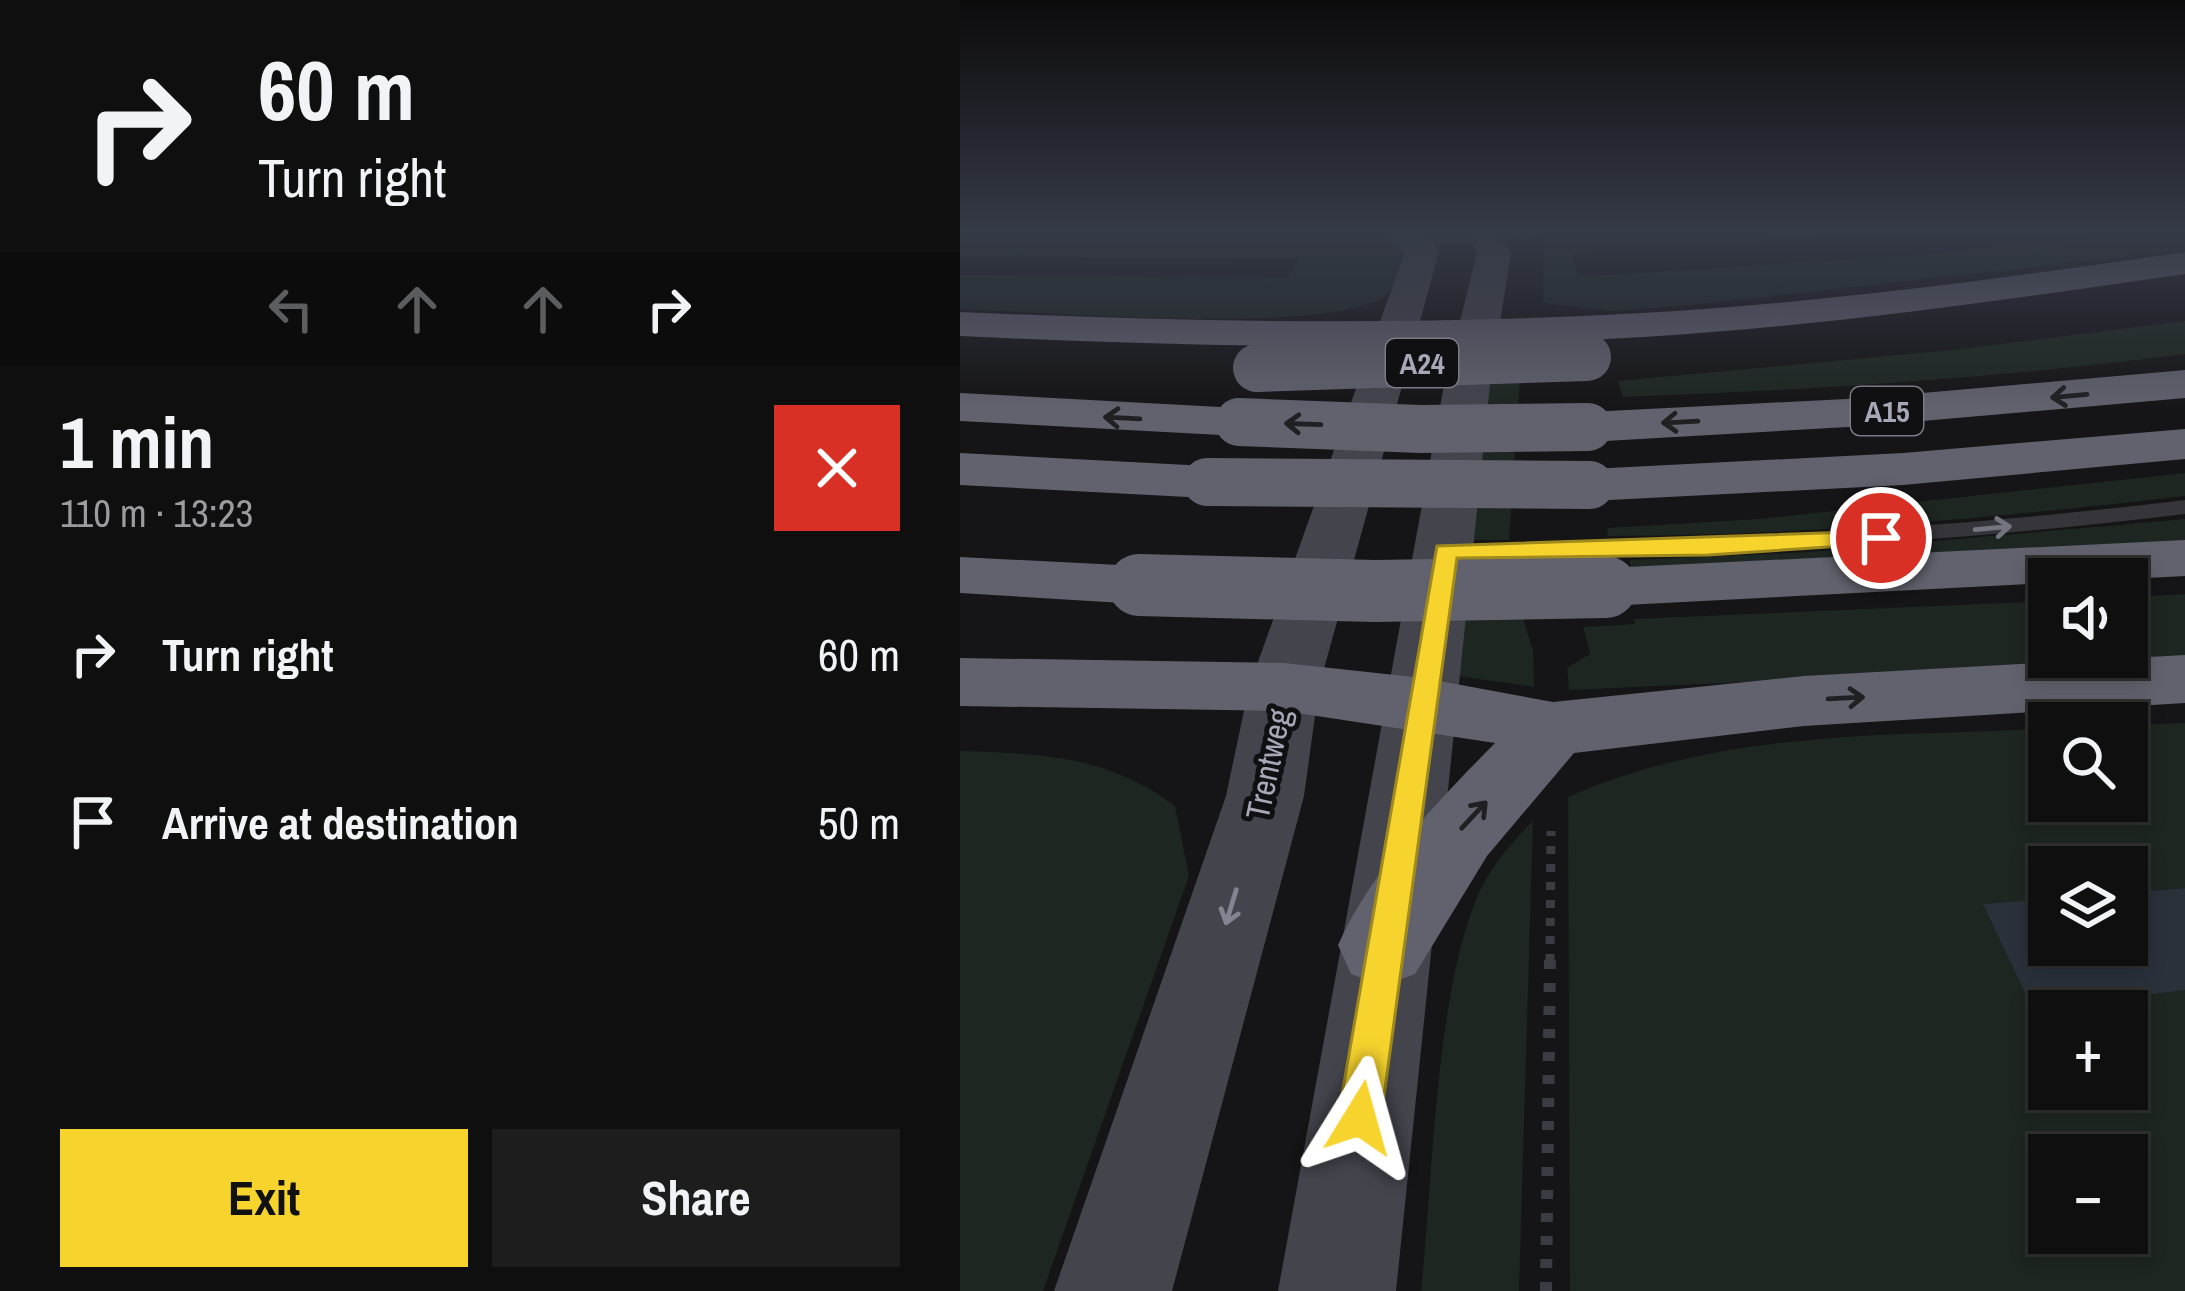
<!DOCTYPE html>
<meta charset="utf-8">
<style>
body{margin:0;font-family:"Archivo Narrow",sans-serif;background:#1e1d1e;color:#f1f3f6;height:100vh;display:flex;flex-direction:column;font-size:45px;white-space:nowrap}
*{box-sizing:border-box;margin:0}
p{font-size:39px;color:#9c9c9f}
.icon{flex:none;width:66px;height:66px;fill:none;stroke:currentColor;stroke-width:2;stroke-linecap:round;stroke-linejoin:round}
.map{position:relative;flex:1;overflow:hidden}
.panel{display:flex;flex-direction:column;background:#100f10;width:960px}
.panel>*{flex:none}
.top-card{background:#100f10;color:#f1f3f6;overflow:hidden}
.fabs{position:absolute;left:1068px;top:558px;display:grid;gap:24px}
.fabs a{display:grid;place-items:center;width:120px;height:120px;border-radius:0px;background:#100f10;box-shadow:0 6px 18px #0003,0 0 0 3px #302f30;font-size:60px}
.pin{position:absolute;display:grid;place-items:center;width:102px;height:102px;color:#fff;margin:-51px;border:6px solid #fff;border-radius:50%;box-shadow:0 3px 12px #0007}
.me{position:absolute;width:132px;margin:-66px;rotate:8deg;stroke-linejoin:round;filter:drop-shadow(0 0 9px #0008)}
.turn{display:flex;align-items:center;gap:42px;height:252px;padding:0 60px;font-size:54px}
.turn .icon{width:156px;height:156px;stroke-width:2.5}
.turn b{display:block;font-size:84px;line-height:102px}
.lanes{display:flex;align-items:center;height:114px;padding:0 60px;background:#0003;justify-content:center;gap:60px;direction:ltr}
.lanes .off{opacity:.35}
.round{display:grid;place-items:center;flex:none;width:126px;height:126px;border-radius:0px;background:#1e1d1e}
.summary{display:flex;align-items:center;justify-content:space-between;height:204px;padding:0 60px}
h1{font-size:72px;font-weight:700;line-height:90px}
.cta{display:flex;gap:24px;margin-top:auto;padding:24px 60px}
.cta a{flex:1;height:138px;border-radius:0px;background:#f6d42d;color:#111;font-size:48px;font-weight:700;line-height:138px;text-align:center}
.cta a+a{background:#1e1d1e;color:#f1f3f6}
ul{padding:0;list-style:none}
li{display:flex;align-items:center;gap:36px;height:168px;padding:0 60px}
li div{flex:1}
li b{display:block;font-size:45px}
li em{font-style:normal}
main{display:flex;flex:1;min-height:0}
.map>svg:first-child{display:block}
.green{fill:#1e2621;fill-rule:evenodd}
.water{fill:#2a313b}
.lines{fill:none;stroke-linecap:round;stroke-linejoin:round}
.path-far1{stroke:#3b3c43;stroke-width:9;stroke-dasharray:8 10;stroke-linecap:butt}
.path{stroke:#3b3c43;stroke-width:12;stroke-dasharray:9 14;stroke-linecap:butt}
.lane{fill:#35353b;fill-rule:evenodd}
.street{fill:#35353b;fill-rule:evenodd}
.secondary{fill:#43444c;fill-rule:evenodd}
.highway{fill:#61626d;fill-rule:evenodd}
.highway-bridge-far1{stroke:#61626d;stroke-width:48}
.highway-bridge{stroke:#61626d;stroke-width:62}
.oneway{stroke:#202023}
.oneway2{stroke:#73747f}
.oneway3{stroke:#838592}
.route{fill:#f6d42d;stroke:#a08a1d;stroke-width:3}
.labels{text-anchor:middle;dominant-baseline:central;stroke-width:10;stroke-linejoin:round;paint-order:stroke}
.shield{fill:#100f11;stroke:#797a85;stroke-width:3}
.shield-label{font-size:30px;font-weight:bold;fill:#a6a8b7}
.street-label{font-size:33px;fill:#a6a8b7;stroke:#100f11}
</style>
<main>
<section class="panel">
<div class="top-card">
<div class="turn"><svg class="icon" aria-label="right" viewBox="0 0 24 24"><path d="M7 20v-9h11M14 6l5 5-5 5"/></svg><div><b>60 m</b>Turn right</div></div>
<div class="lanes"><svg class="icon off" aria-label="left" viewBox="0 0 24 24"><path d="M17 20v-9H6M10 6l-5 5 5 5"/></svg><svg class="icon off" aria-label="ahead" viewBox="0 0 24 24"><path d="M12 20V5M6 11l6-6 6 6"/></svg><svg class="icon off" aria-label="ahead" viewBox="0 0 24 24"><path d="M12 20V5M6 11l6-6 6 6"/></svg><svg class="icon" aria-label="right" viewBox="0 0 24 24"><path d="M7 20v-9h11M14 6l5 5-5 5"/></svg></div>
</div>
<div class="summary"><div><h1>1 min</h1><p>110 m · 13:23</p></div><a class="round" style="background:#d93025;color:#fff"><svg class="icon" aria-label="close" viewBox="0 0 24 24"><path d="M6 6l12 12M18 6L6 18"/></svg></a></div>
<ul>
<li><svg class="icon" aria-label="right" viewBox="0 0 24 24"><path d="M7 20v-9h11M14 6l5 5-5 5"/></svg><div><b>Turn right</b></div><em>60 m</em></li>
<li><svg class="icon" aria-label="arrive" viewBox="0 0 24 24"><path d="M6 21V4h12l-3 4 3 4H6"/></svg><div><b>Arrive at destination</b></div><em>50 m</em></li>
</ul>
<div class="cta"><a>Exit</a><a>Share</a></div>
</section>
<div class="map">
<svg width="1225" height="1291" viewBox="0 0 1225 1291">
<rect width="100%" height="100%" fill="#151416"/>
<g class="green">
<path d="M0,230H409L432,237L446,255C441,269 437,287 425,296C367,336 82,312 0,309V275L327,278L339,259L0,256Z"/>
<polygon points="596,230 972,230 612,252 618,277 945,256 1207,230 1225,230 1225,250 743,304 651,311 583,303 584,233"/>
<path d="M1225,321V354C1039,378 851,390 663,397L658,381L1003,349Z"/>
<polygon points="563,337 549,540 508,540 535,342"/>
<path d="M1225,473V496C1034,518 838,536 648,536L647,528L799,519Z"/>
<polygon points="1225,519 1225,548 670,567 670,560 850,552"/>
<polygon points="504,569 550,577 573,650 574,687 498,676"/>
<polygon points="1225,594 1225,662 609,690 607,668 630,654 623,627 675,624 674,619 1089,601 1089,657 1167,657 1167,597"/>
<path d="M1225,723V888L1167,893V867H1089V899L1024,905L1073,1010L1225,990V1291H610L608,797C759,730 927,736 1089,729V801H1167V725ZM1089,1011H1167V1089H1089ZM1089,1155H1167V1233H1089Z"/>
<path d="M0,751C84,754 146,755 215,806L229,876L83,1291H0Z"/>
<path d="M573,821L559,1291H461C473,1179 475,995 518,895C531,866 551,843 573,821Z"/>
</g>
<polygon class="water" points="1225,888 1225,990 1073,1010 1023,904 1089,899 1089,945 1167,945 1167,893"/>
<g class="lines">
<polyline class="path-far1" points="590,962 591,831"/>
<polyline class="path" points="586,1291 590,959"/>
<path class="lane" d="M1225,500V514C979,544 733,556 486,559L474,552L486,545C733,542 979,530 1225,500Z"/>
<polygon class="street" points="585,230 572,238 457,247 443,239 469,230"/>
<g class="secondary">
<polygon points="420,230 464,230 479,252 359,687 344,796 212,1291 94,1291 266,796 289,687 445,252"/>
<polygon points="503,230 535,230 551,253 530,385 436,1291 318,1291 484,385 517,253"/>
</g>
<g class="highway">
<path d="M1225,252V274C1045,300 865,326 683,337C455,351 228,347 0,336V312C227,322 455,326 682,313C864,303 1045,278 1225,252Z"/>
<polygon points="1225,370 1225,398 905,426 628,442 611,437 604,427 611,417 628,412 905,398"/>
<polygon points="0,393 279,408 296,412 303,422 296,432 279,436 0,421"/>
<polygon points="1225,429 1225,459 943,485 630,501 611,496 603,485 611,474 630,469 943,453"/>
<polygon points="0,453 247,466 266,471 274,482 266,493 247,498 0,485"/>
<polygon points="1225,540 1225,576 646,606 624,600 615,587 624,574 646,568"/>
<polygon points="0,557 179,566 201,572 210,585 201,598 179,604 0,593"/>
<path d="M1225,655V703L844,726L614,753L527,856L455,974L423,986L391,974L378,945C413,868 476,803 535,743L324,711L0,706V658L324,663L463,678L593,702L844,676Z"/>
</g>
<g class="highway-bridge-far1">
<polyline points="297,368 627,357"/>
<polyline points="279,422 461,429 628,427"/>
<polyline points="247,482 630,485"/>
</g>
<polyline class="highway-bridge" points="179,585 415,591 646,587"/>
</g>
<defs><path id="oneway-shaft" d="M-6 0H5M1.5-3L5.5 0L1.5 3" fill="none" stroke-width="1.6" stroke-linecap="round" stroke-linejoin="round" transform="scale(3)"/></defs>
<g class="oneway">
<use href="#oneway-shaft" transform="translate(1109 396) rotate(175)"/>
<use href="#oneway-shaft" transform="translate(162 418) rotate(-177)"/>
<use href="#oneway-shaft" transform="translate(720 422) rotate(177)"/>
<use href="#oneway-shaft" transform="translate(343 424) rotate(-178)"/>
<use href="#oneway-shaft" transform="translate(886 698) rotate(-3)"/>
<use href="#oneway-shaft" transform="translate(514 815) rotate(-47)"/>
</g>
<use class="oneway2" href="#oneway-shaft" transform="translate(1033 528) rotate(-5)"/>
<use class="oneway3" href="#oneway-shaft" transform="translate(271 907) rotate(107)"/>
<linearGradient id="sky" x2="0" y2="1"><stop stop-color="#0c0b0c"/><stop offset="0.56" stop-color="#353a47"/><stop offset="1" stop-color="#353a47" stop-opacity="0"/></linearGradient>
<rect width="1225" height="411" fill="url(#sky)"/>
<polygon class="route" points="921,531 933,538 929,543 748,555 497,558 421,1118 415,1133 400,1140 385,1133 378,1118 477,546"/>
<g class="labels">
<g class="shield">
<rect x="426" y="339" width="72" height="48" rx="9"/>
<rect x="891" y="387" width="72" height="48" rx="9"/>
</g>
<g class="shield-label">
<text x="462" y="363">A24</text>
<text x="927" y="411">A15</text>
</g>
<g class="street-label">
<text transform="translate(308 764) rotate(-78)">Trentweg</text>
</g>
</g>
</svg>
<div class="fabs">
<a><svg class="icon" aria-label="sound" viewBox="0 0 24 24"><path d="M4 9h4l5-4v14l-5-4H4zM17 9q2 3 0 6"/></svg></a>
<a><svg class="icon" aria-label="search" viewBox="0 0 24 24"><circle cx="10" cy="10" r="6"/><path d="M15 15l6 6"/></svg></a>
<a><svg class="icon" aria-label="layers" viewBox="0 0 24 24"><path d="M12 4l9 5-9 5-9-5zM3 14l9 5 9-5"/></svg></a>
<a>+</a>
<a>−</a>
</div>
<div class="pin" style="left:921px;top:538px;background:#d93025"><svg class="icon" aria-label="arrive" viewBox="0 0 24 24"><path d="M6 21V4h12l-3 4 3 4H6"/></svg></div>
<svg class="me" style="left:400px;top:1118px" viewBox="-20 -20 40 40"><path d="M0-17L14 15 0 8-14 15z" fill="#f6d42d" stroke="#fff" stroke-width="4"/></svg>
</div>
</main>
